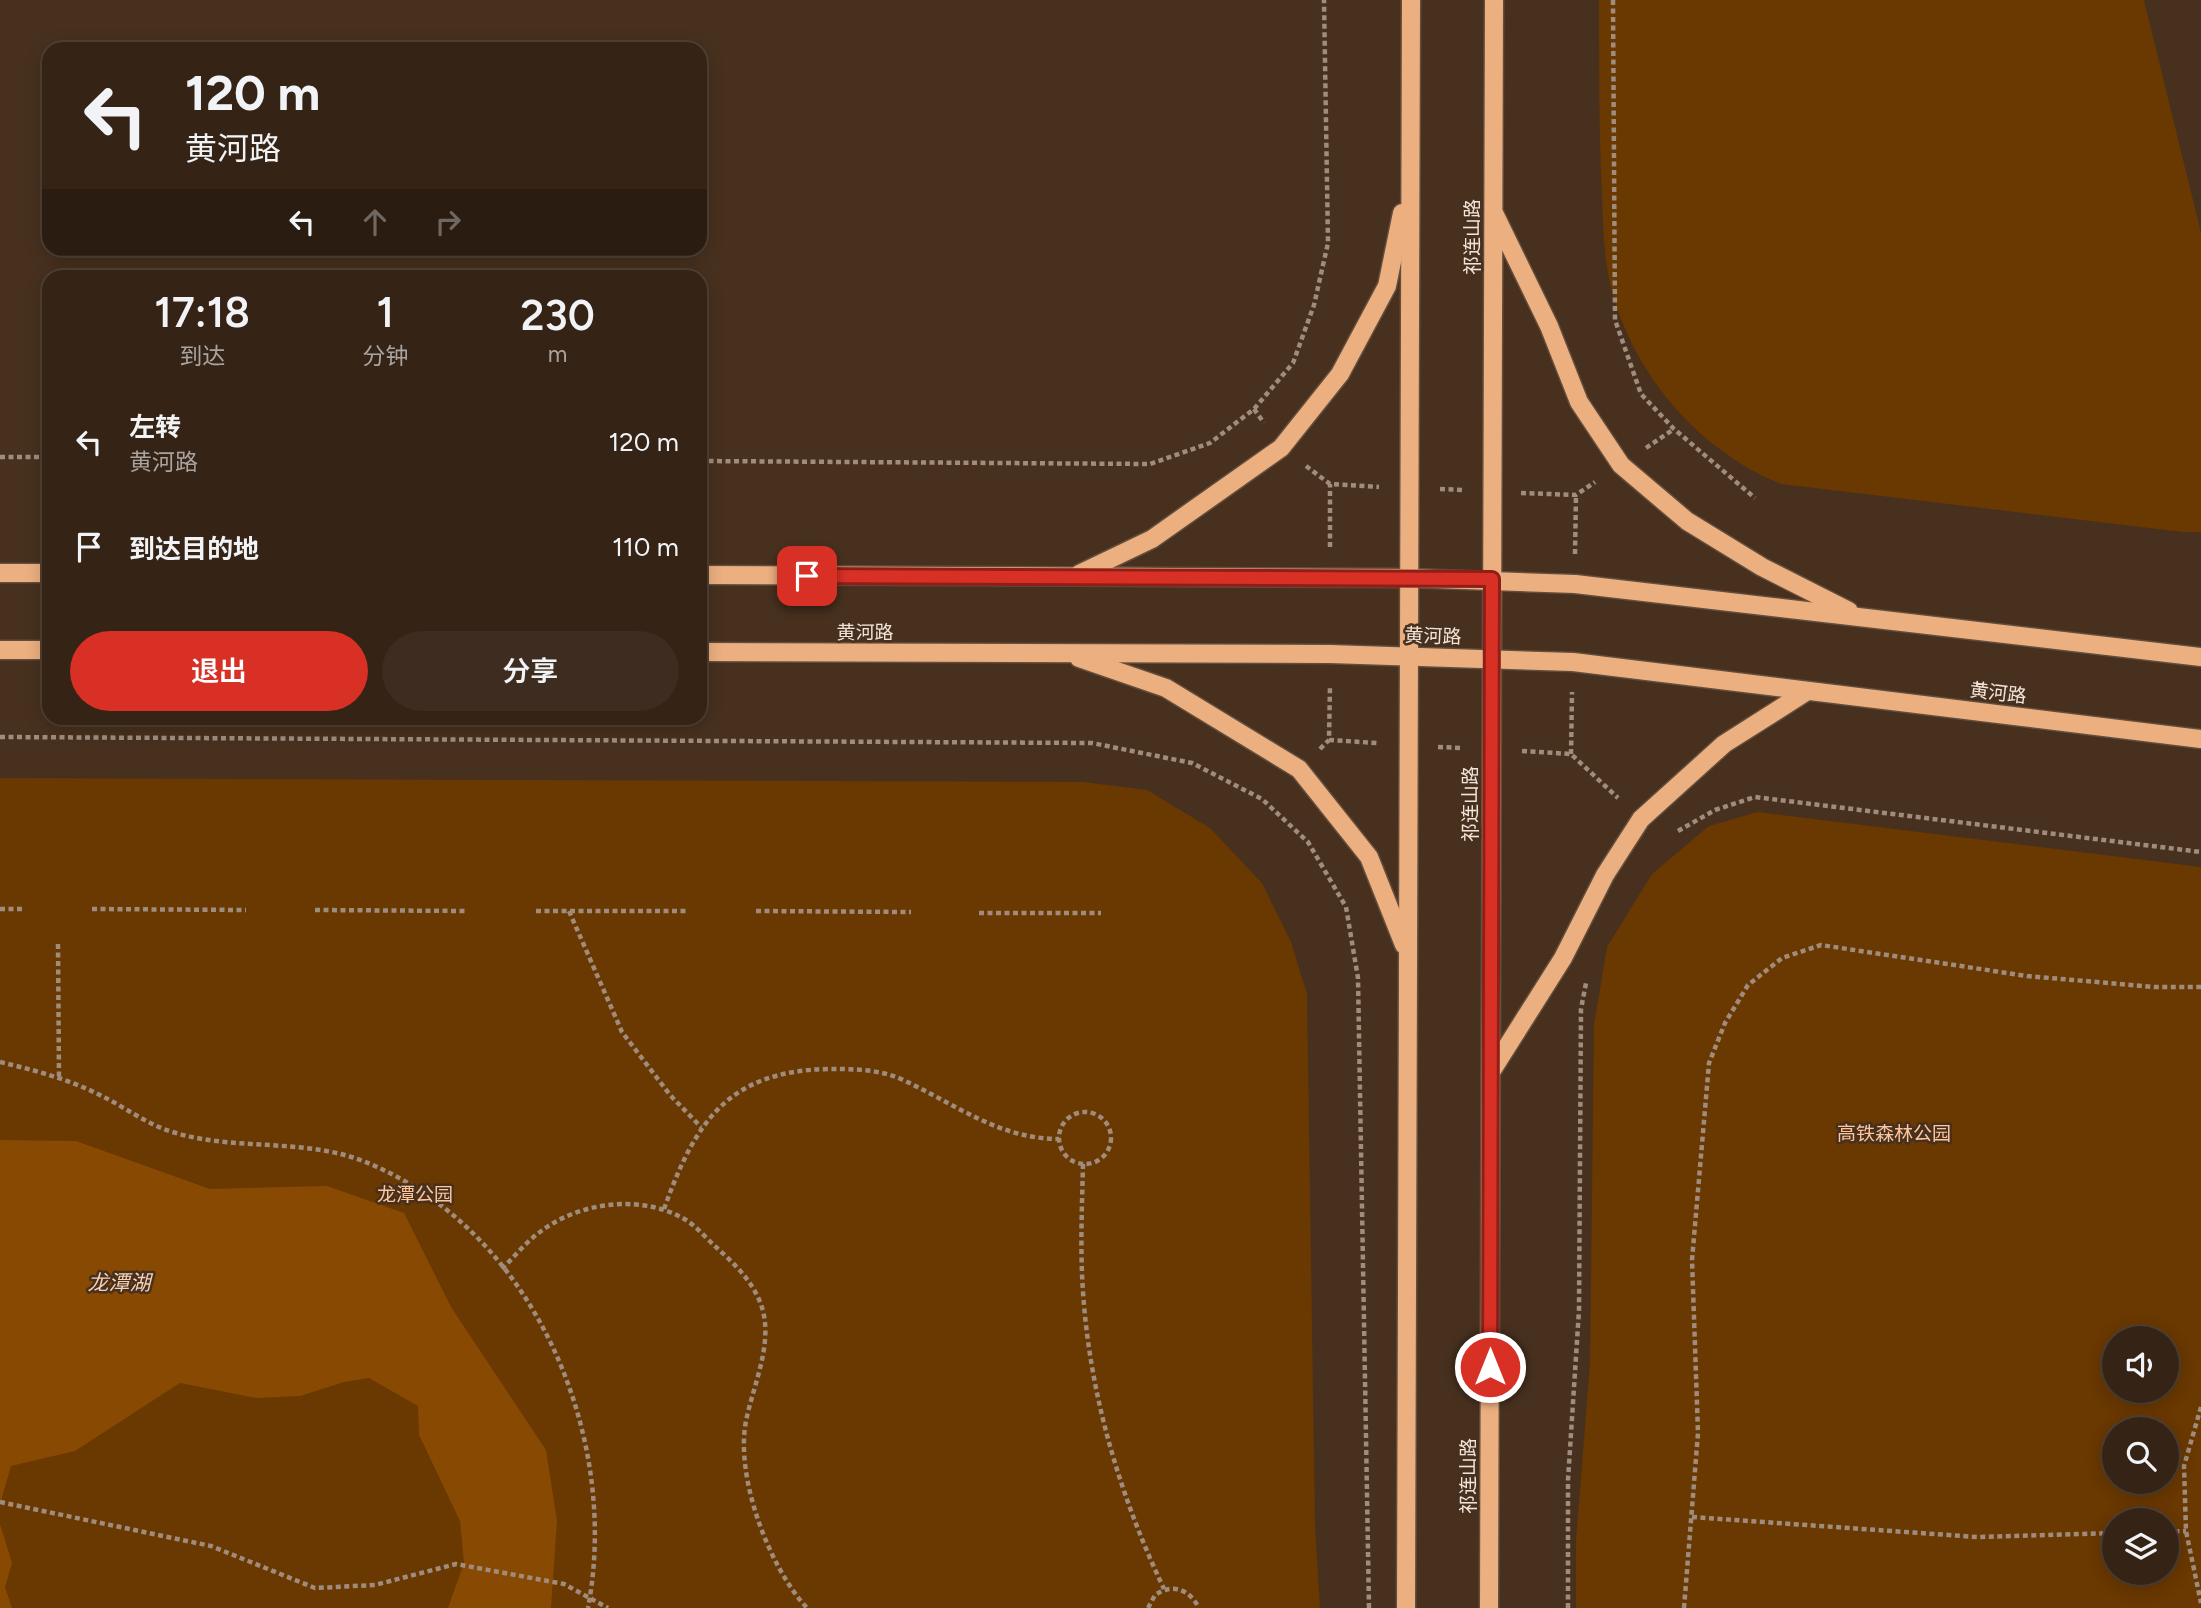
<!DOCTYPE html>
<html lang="zh">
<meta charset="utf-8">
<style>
body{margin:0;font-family:Figtree,"Noto Sans SC",sans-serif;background:#3d2c1f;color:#f1f3f6;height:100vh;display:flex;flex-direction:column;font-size:26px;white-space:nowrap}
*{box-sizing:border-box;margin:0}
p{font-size:23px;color:#aaa4a1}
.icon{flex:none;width:38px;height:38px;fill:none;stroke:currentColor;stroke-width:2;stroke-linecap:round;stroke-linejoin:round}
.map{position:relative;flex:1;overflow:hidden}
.side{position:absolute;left:42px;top:270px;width:665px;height:455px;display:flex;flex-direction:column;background:#352416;border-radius:21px;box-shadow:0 4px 18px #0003,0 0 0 2px #4f4135}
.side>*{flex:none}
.banner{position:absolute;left:42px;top:42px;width:665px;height:214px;border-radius:21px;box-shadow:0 4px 18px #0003,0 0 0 2px #4f4135;background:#352416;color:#f1f3f6;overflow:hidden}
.tools{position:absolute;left:2102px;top:1326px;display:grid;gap:14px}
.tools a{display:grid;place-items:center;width:77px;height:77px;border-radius:50%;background:#352416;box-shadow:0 4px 18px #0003,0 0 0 2px #4f4135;font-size:35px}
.pin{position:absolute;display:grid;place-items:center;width:60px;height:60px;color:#fff;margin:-30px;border-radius:14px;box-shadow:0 4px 10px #0006}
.me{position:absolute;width:77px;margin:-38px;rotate:0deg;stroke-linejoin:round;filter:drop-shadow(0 0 5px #0008)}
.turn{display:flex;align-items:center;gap:24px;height:147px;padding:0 28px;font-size:32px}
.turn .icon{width:91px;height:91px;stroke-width:2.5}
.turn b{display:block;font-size:49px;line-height:60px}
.lanes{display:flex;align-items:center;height:66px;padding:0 28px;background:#0003;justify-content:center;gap:35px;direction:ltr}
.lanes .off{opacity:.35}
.eta{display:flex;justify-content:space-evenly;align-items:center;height:119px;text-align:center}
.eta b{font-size:42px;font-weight:600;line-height:49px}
.cta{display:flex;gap:14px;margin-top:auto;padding:14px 28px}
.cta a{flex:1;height:80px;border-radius:42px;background:#d93025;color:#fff;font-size:28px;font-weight:600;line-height:80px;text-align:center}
.cta a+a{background:#3d2c1f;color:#f1f3f6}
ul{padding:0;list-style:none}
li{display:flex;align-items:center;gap:21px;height:105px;padding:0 28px}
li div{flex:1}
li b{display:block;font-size:26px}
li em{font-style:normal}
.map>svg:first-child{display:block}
.green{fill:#6a3801;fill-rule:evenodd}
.water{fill:#884902}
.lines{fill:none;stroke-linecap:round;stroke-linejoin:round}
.major-casing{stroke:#634d3c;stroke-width:21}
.path{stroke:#9f8c7d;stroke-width:4.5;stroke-dasharray:5 3.5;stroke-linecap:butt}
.major{stroke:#ecaf80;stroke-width:18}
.route-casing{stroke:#8d1f18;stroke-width:18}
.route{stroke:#d93025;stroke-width:12}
.labels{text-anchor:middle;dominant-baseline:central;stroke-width:5;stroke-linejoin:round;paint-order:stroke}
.street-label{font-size:19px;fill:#f3e4d9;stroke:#47301e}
.park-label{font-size:19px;fill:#fdc59b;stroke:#47301e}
.water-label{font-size:21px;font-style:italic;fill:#f6d1b5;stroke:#47301e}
</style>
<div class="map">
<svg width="2201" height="1608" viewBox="0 0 2201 1608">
<rect width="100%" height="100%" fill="#47301e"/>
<g class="green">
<path d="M1599,0H2144L2201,233V532H2183L1781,484C1700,451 1635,377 1612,291C1604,261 1603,228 1602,197C1599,131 1599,66 1599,0Z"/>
<polygon points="0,778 1083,782 1147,790 1210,828 1262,883 1291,942 1307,994 1315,1525 1320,1608 0,1608"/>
<path d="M1757,812L2201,867V1608H1576V1541L1590,1363L1594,1025L1607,947L1652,874L1709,826ZM2114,1339H2166V1391H2114ZM2114,1430H2166V1482H2114ZM2114,1521H2166V1573H2114Z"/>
</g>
<g class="water">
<polygon points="0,1140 76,1141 210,1189 327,1186 404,1213 451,1307 546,1450 557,1521 551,1608 448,1608 464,1563 460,1521 419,1435 418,1406 369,1378 344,1382 300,1396 256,1398 180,1383 75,1451 11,1466 0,1504"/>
<polygon points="0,1524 12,1563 5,1587 12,1608 0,1608"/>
</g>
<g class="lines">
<g class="major-casing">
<g id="major">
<polyline points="1495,215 1549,326 1579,402 1621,465 1687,521 1762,567 1849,611"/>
<polyline points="0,573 49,573"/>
<polyline points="1079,574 1152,539 1281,448 1340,374 1387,286 1402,213"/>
<polyline points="700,575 1409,578 1575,584 2201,657"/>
<polyline points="0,650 49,650"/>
<polyline points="700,652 1330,654 1573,662 2201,739"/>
<polyline points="1079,658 1166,688 1299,769 1369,857 1404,945"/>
<polyline points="1491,1072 1563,958 1605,875 1641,819 1724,744 1806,692"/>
<polyline points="1406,1608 1411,0"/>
<polyline points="1489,1608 1494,0"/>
</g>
</g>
<g class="path">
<polyline points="1613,0 1615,320 1641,394 1674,429 1755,498"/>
<polyline points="1254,409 1264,423"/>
<polyline points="1646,448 1674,429"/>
<polyline points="0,457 49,457"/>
<polyline points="700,461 1150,464 1210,443 1254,409 1293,363 1314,305 1328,243 1324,0"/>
<polyline points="1306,466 1330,484 1379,487"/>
<polyline points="1440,489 1463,490"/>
<polyline points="1521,493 1576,495 1595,482"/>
<polyline points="1330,547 1330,484"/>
<polyline points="1575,554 1576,495"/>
<polyline points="0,737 1092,743 1192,763 1262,799 1308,842 1346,907 1358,978 1369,1608"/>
<polyline points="1329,740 1377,743"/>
<polyline points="1438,747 1461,748"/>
<polyline points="1320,749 1329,740 1330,685"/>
<polyline points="1522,751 1571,754 1618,798"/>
<polyline points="1571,754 1572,692"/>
<polyline points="1678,831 1715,810 1755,797 2201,852"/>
<polyline points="0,909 23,909"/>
<polyline points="92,909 246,910"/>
<polyline points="315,910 467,911"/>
<polyline points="536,911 687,911"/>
<polyline points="569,911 622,1032 670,1095 701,1127"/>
<polyline points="756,911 911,912"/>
<polyline points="979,913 1101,913"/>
<polyline points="58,944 59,1078"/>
<path d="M0,1062C34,1070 68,1079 100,1095C125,1107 149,1126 176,1133C237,1151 303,1138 363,1161C533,1228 621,1435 588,1608"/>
<circle cx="1085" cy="1138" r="26"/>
<path d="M1083,1164C1082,1207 1080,1250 1083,1292C1090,1396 1120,1496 1164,1589"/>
<path d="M664,1209C695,1122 728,1071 828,1069C853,1069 878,1069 901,1079C954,1103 998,1139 1059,1139"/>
<path d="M502,1269C514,1257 526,1242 540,1232C580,1201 643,1194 686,1220C697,1227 707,1239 717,1248C737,1266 756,1285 763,1311C772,1347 753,1386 746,1421C735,1477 769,1567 807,1608"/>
<polyline points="2201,1407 2184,1466 2186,1531 2201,1603"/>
<polyline points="0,1502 211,1546 315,1588 375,1585 456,1564 564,1584 608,1608"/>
<polyline points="1692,1517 1977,1537 2114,1533"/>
<polyline points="2166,1532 2186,1531"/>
<path d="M1148,1608L1155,1595C1173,1583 1189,1589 1199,1608"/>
<polyline points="1568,1608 1568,1480 1579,1310 1581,1009 1586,983"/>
<polyline points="1684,1608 1698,1433 1692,1260 1709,1063 1725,1023 1748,985 1782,958 1821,945 2027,976 2154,987 2201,987"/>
</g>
<use href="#major" class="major"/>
</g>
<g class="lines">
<g class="route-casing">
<polyline id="route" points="807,576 1492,579 1490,1367"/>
</g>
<use href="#route" class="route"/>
</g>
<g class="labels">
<g class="street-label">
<text transform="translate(1472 237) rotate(-90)">祁连山路</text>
<text x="865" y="632">黄河路</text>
<text transform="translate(1433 636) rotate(2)">黄河路</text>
<text transform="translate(1998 693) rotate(7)">黄河路</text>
<text transform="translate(1470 804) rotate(-90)">祁连山路</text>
<text transform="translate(1468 1476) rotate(-90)">祁连山路</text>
</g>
<g class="park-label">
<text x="1894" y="1133">高铁森林公园</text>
<text x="415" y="1194">龙潭公园</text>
</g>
<g class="water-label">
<text x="119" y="1282">龙潭湖</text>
</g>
</g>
</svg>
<div class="tools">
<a><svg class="icon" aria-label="sound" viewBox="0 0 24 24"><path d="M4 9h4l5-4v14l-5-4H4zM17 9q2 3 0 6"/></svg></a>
<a><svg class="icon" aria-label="search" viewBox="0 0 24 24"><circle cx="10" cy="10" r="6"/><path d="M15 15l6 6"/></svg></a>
<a><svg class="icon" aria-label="layers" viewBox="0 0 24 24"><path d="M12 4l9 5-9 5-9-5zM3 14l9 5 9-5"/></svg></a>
</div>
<div class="pin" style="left:807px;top:576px;background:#d93025"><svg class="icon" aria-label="arrive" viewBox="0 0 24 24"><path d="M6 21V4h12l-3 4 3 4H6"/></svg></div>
<svg class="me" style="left:1490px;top:1367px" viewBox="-20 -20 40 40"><circle r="17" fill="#d93025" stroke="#fff" stroke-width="3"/><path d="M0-11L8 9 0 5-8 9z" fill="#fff"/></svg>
<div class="banner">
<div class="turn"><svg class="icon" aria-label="left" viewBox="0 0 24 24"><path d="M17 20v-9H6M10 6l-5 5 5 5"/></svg><div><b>120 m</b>黄河路</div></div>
<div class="lanes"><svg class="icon" aria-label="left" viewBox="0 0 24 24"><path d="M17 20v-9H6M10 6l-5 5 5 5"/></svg><svg class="icon off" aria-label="ahead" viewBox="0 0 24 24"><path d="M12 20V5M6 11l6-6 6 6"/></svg><svg class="icon off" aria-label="right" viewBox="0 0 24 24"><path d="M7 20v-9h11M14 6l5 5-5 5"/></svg></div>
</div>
<section class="side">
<div class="eta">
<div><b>17:18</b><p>到达</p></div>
<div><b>1</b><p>分钟</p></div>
<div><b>230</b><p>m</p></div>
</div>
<ul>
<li><svg class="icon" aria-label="left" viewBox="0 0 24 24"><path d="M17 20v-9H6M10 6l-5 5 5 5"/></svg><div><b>左转</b><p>黄河路</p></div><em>120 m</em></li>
<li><svg class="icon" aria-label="arrive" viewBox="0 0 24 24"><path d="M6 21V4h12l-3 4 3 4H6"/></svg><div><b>到达目的地</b></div><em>110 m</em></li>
</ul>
<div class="cta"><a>退出</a><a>分享</a></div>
</section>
</div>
